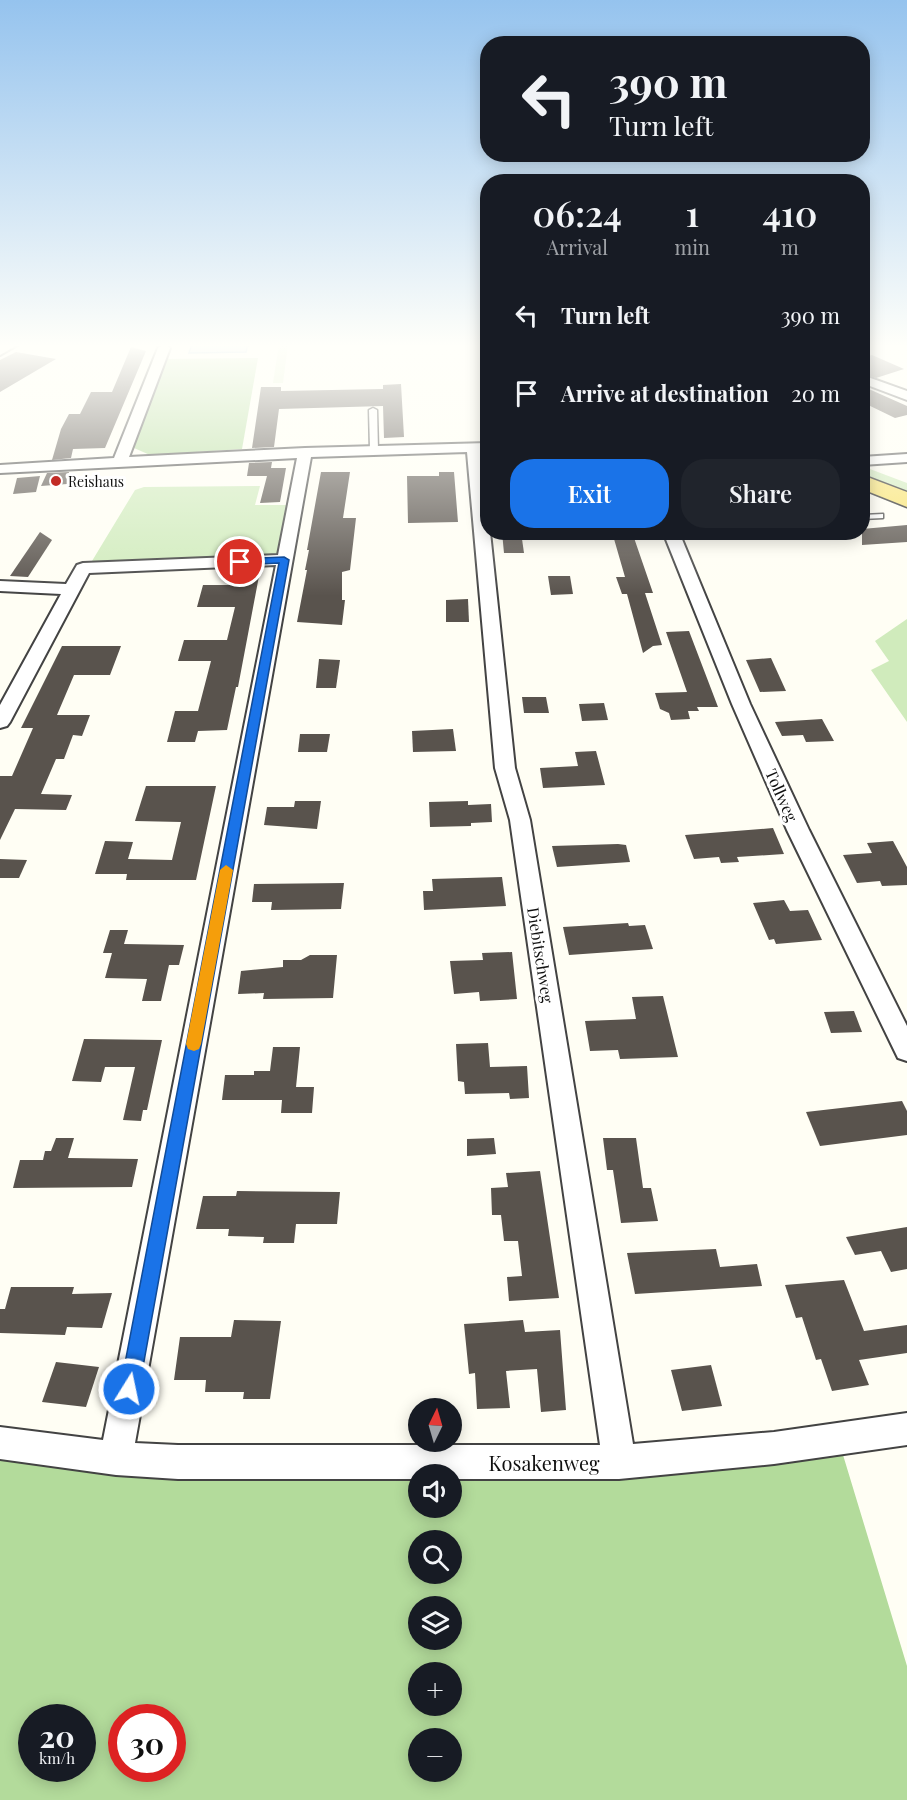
<!DOCTYPE html>
<meta charset="utf-8">
<style>
body{margin:0;font-family:"Playfair Display",serif;background:#20242c;color:#f1f3f6;height:100vh;display:flex;flex-direction:column;font-size:22px;white-space:nowrap}
*{box-sizing:border-box;margin:0}
p{font-size:20px;color:#9ea1a6}
.icon{flex:none;width:33px;height:33px;fill:none;stroke:currentColor;stroke-width:2;stroke-linecap:round;stroke-linejoin:round}
.map{position:relative;flex:1;overflow:hidden}
.sheet{position:absolute;left:480px;top:174px;width:390px;height:366px;display:flex;flex-direction:column;background:#171b24;border-radius:24px;box-shadow:0 3px 15px #0003}
.sheet>*{flex:none}
.hud{position:absolute;left:480px;top:36px;width:390px;height:126px;border-radius:24px;box-shadow:0 3px 15px #0003;background:#171b24;color:#f1f3f6;overflow:hidden}
.needle{width:39px;rotate:5deg}
.tools{position:absolute;left:408px;top:1398px;display:grid;gap:12px}
.tools a{display:grid;place-items:center;width:54px;height:54px;border-radius:50%;background:#171b24;box-shadow:0 3px 15px #0003;font-size:30px}
.speed{position:absolute;left:18px;top:1704px;display:flex;gap:12px;font-size:30px;font-weight:700;text-align:center}
.speed>*{display:grid;place-content:center;width:78px;height:78px;border-radius:50%;background:#171b24;box-shadow:0 3px 15px #0003;line-height:1}
.speed small{font-size:15px;font-weight:400}
.speed .limit{border:9px solid #d22;background:#fff;color:#111}
.pin{position:absolute;display:grid;place-items:center;width:51px;height:51px;color:#fff;margin:-26px;border:3px solid #fff;border-radius:50%;box-shadow:0 2px 6px #0007}
.me{position:absolute;width:66px;margin:-33px;rotate:10deg;stroke-linejoin:round;filter:drop-shadow(0 0 4px #0008)}
.turn{display:flex;align-items:center;gap:21px;height:126px;padding:0 30px;font-size:27px}
.turn .icon{width:78px;height:78px;stroke-width:2.5}
.turn b{display:block;font-size:42px;line-height:51px}
.eta{display:flex;justify-content:space-evenly;align-items:center;height:102px;text-align:center}
.eta b{font-size:36px;font-weight:600;line-height:42px}
.primary-button{display:flex;gap:12px;margin-top:auto;padding:12px 30px}
.primary-button a{flex:1;height:69px;border-radius:24px;background:#1a73e8;color:#fff;font-size:24px;font-weight:600;line-height:69px;text-align:center}
.primary-button a+a{background:#20242c;color:#f1f3f6}
ul{padding:0;list-style:none}
li{display:flex;align-items:center;gap:18px;height:78px;padding:0 30px}
li div{flex:1}
li b{display:block;font-size:22px}
li em{font-style:normal}
.map>svg:first-child{display:block}
.green{fill:#d0ebbc}
.forest{fill:#b3db9b;fill-rule:evenodd}
.pitch{fill:#e2f2ce}
.water{fill:#b8daf7;stroke:#3f89ce;stroke-width:1.5}
.building{fill:#59534d}
.lines{fill:none;stroke-linecap:round;stroke-linejoin:round}
.lane-casing{stroke:#434343;stroke-width:3}
.street-casing{stroke:#434343;stroke-width:4}
.primary-casing{stroke:#212121;stroke-width:3}
.lane{fill:#fff;fill-rule:evenodd}
.street{fill:#fff;fill-rule:evenodd}
.primary{fill:#f8e26b;fill-rule:evenodd}
.route{fill:#1a73e8;stroke:#114b97;stroke-width:1.5}
.slow{fill:#f59e0b}
.poi-dot{fill:#c22c26;stroke:#fff;stroke-width:2}
.labels{text-anchor:middle;dominant-baseline:central;stroke-width:6;stroke-linejoin:round;paint-order:stroke}
.far-poi-label{font-size:14px;fill:#101010;stroke:#fff;text-anchor:start}
.street-label{font-size:16px;fill:#101010;stroke:#fff}
.near-street-label{font-size:20px;fill:#101010;stroke:#fff}
</style>
<div class="map">
<svg width="907" height="1800" viewBox="0 0 907 1800">
<rect width="100%" height="100%" fill="#fffef4"/>
<g class="green">
<polygon points="862,466 907,483 907,493 863,475"/>
<polygon points="260,486 255,505 287,505 280,555 270,558 99,565 92,561 135,490 144,487"/>
<polygon points="907,619 907,722 871,670 889,661 875,641"/>
</g>
<g class="forest">
<polygon points="258,358 242,449 150,455 134,448 166,359"/>
<path d="M840,1445L907,1666V1800H0V1453ZM418,1474H452V1508H418ZM418,1540H452V1574H418ZM418,1606H452V1640H418ZM418,1672H452V1706H418ZM32,1718H82V1768H32ZM122,1718H172V1768H122ZM418,1738H452V1772H418Z"/>
</g>
<polygon class="pitch" points="279,344 288,344 283,383 273,383"/>
<polygon class="water" points="192,344 248,344 246,352 189,353"/>
<g class="building">
<polygon points="131,347 146,351 105,448 73,449 71,458 52,460 61,429 69,414 80,414 91,392 112,392"/>
<polygon points="16,352 56,359 0,392 0,360"/>
<polygon points="872,355 904,369 876,378 862,373 862,358"/>
<polygon points="401,384 404,437 384,438 383,406 279,409 274,447 252,448 261,387 281,387 281,391 383,389 383,385"/>
<polygon points="862,386 907,406 907,415 895,418 862,402"/>
<polygon points="272,462 271,468 286,468 280,502 260,503 267,476 247,476 249,463"/>
<polygon points="69,472 67,484 41,486 47,473"/>
<polygon points="321,472 350,472 343,518 356,518 350,570 342,572 342,600 345,600 342,625 297,622 307,570 305,570 309,550 307,550"/>
<polygon points="439,472 454,472 458,522 408,523 407,476 439,476"/>
<polygon points="40,476 36,492 13,494 17,478"/>
<polygon points="907,525 907,542 862,545 862,529"/>
<polygon points="40,532 52,540 28,577 10,576"/>
<polygon points="502,532 521,532 524,553 504,553"/>
<polygon points="612,532 632,532 653,593 645,593 662,645 653,646 643,653 627,594 622,594 616,577 625,577"/>
<polygon points="243,576 259,576 238,687 236,687 227,730 198,731 195,742 167,742 175,711 198,711 211,661 178,661 184,640 227,640 235,607 197,607 203,585 241,585"/>
<polygon points="548,576 570,576 573,594 551,595"/>
<polygon points="468,599 469,622 446,622 446,600"/>
<polygon points="689,631 718,707 697,707 699,711 688,711 690,719 671,720 669,713 660,709 655,693 687,692 666,632"/>
<polygon points="62,646 121,646 110,675 74,675 57,715 90,715 82,736 73,735 64,759 56,759 41,794 72,795 66,810 15,809 0,840 0,776 12,776 33,728 21,728"/>
<polygon points="771,658 786,691 760,692 746,660"/>
<polygon points="319,659 340,660 336,688 316,688"/>
<polygon points="522,697 546,697 549,713 524,713"/>
<polygon points="604,703 608,720 582,721 579,704"/>
<polygon points="822,719 834,741 806,742 803,735 782,736 775,722"/>
<polygon points="453,729 456,751 413,752 412,731"/>
<polygon points="300,734 330,734 327,752 298,752"/>
<polygon points="596,751 605,785 543,788 540,768 578,766 575,752"/>
<polygon points="146,786 216,786 196,880 126,880 127,874 95,874 105,841 133,842 128,859 172,860 181,822 135,821"/>
<polygon points="295,801 321,801 317,829 264,825 267,807 294,807"/>
<polygon points="468,801 468,805 491,804 492,822 471,823 471,826 430,827 429,802"/>
<polygon points="773,828 784,854 737,857 739,862 721,863 719,857 694,859 685,835"/>
<polygon points="893,841 907,867 907,885 882,886 880,881 857,883 843,855 872,853 867,843"/>
<polygon points="618,844 626,845 630,862 557,867 552,846"/>
<polygon points="0,859 27,860 19,878 0,878"/>
<polygon points="502,877 506,906 424,910 423,891 433,891 432,879"/>
<polygon points="344,883 341,909 271,910 272,902 252,902 254,884"/>
<polygon points="784,900 790,911 808,910 822,940 776,944 774,939 769,940 753,903"/>
<polygon points="628,923 629,926 645,925 653,949 569,955 563,927"/>
<polygon points="110,930 128,930 124,944 184,945 179,965 169,965 161,1001 142,1001 147,979 105,978 112,953 103,953"/>
<polygon points="512,952 517,999 480,1001 479,992 454,994 450,961 483,960 482,953"/>
<polygon points="310,955 337,955 333,998 263,999 264,993 238,994 241,971 283,967 283,960 301,960"/>
<polygon points="663,996 678,1057 620,1059 618,1050 590,1051 585,1021 636,1019 632,997"/>
<polygon points="854,1011 862,1032 831,1033 824,1012"/>
<polygon points="84,1039 162,1040 147,1110 143,1110 141,1121 123,1120 135,1067 105,1067 101,1082 72,1081"/>
<polygon points="488,1043 490,1067 527,1066 529,1098 510,1099 509,1093 465,1094 464,1082 458,1081 456,1044"/>
<polygon points="273,1047 300,1047 296,1087 314,1087 312,1113 281,1113 282,1100 222,1100 225,1075 254,1075 254,1071 270,1071"/>
<polygon points="902,1101 907,1111 907,1135 820,1146 806,1112"/>
<polygon points="56,1138 74,1138 68,1158 138,1159 132,1187 13,1188 20,1160 43,1160 45,1151 51,1151"/>
<polygon points="494,1138 496,1154 467,1156 467,1139"/>
<polygon points="603,1138 636,1138 643,1188 651,1188 658,1221 621,1223 613,1170 607,1170"/>
<polygon points="540,1171 559,1298 509,1301 507,1277 522,1276 518,1241 504,1241 501,1215 492,1215 491,1188 508,1187 506,1173"/>
<polygon points="237,1191 340,1192 337,1224 296,1224 294,1243 263,1243 264,1237 228,1236 229,1229 196,1229 203,1196 236,1196"/>
<polygon points="907,1227 907,1269 891,1272 881,1251 855,1255 846,1237"/>
<polygon points="716,1249 720,1267 757,1264 762,1286 635,1294 627,1253"/>
<polygon points="844,1280 864,1331 907,1325 907,1353 859,1360 869,1385 832,1391 821,1359 816,1360 802,1317 796,1318 785,1285"/>
<polygon points="11,1287 74,1287 72,1294 112,1293 102,1328 67,1327 65,1335 0,1333 0,1309 5,1309"/>
<polygon points="234,1320 281,1321 270,1399 243,1399 244,1392 205,1392 206,1380 174,1380 180,1337 231,1337"/>
<polygon points="523,1320 525,1332 560,1330 566,1410 541,1412 537,1369 506,1371 510,1408 477,1409 475,1373 469,1374 464,1324"/>
<polygon points="56,1362 99,1367 86,1407 42,1402"/>
<polygon points="711,1365 722,1406 682,1411 671,1370"/>
</g>
<g class="lines">
<g class="lane-casing">
<g id="lane">
<polygon points="373,408 377,410 378,450 374,452 370,450 369,410"/>
<polygon points="883,514 883,518 862,519 862,515"/>
</g>
</g>
<g class="street-casing">
<g id="street">
<polygon points="4,344 19,344 0,355 0,346"/>
<path d="M164,344L170,348L129,457L305,448L488,443V451H481L488,532H490L515,768L530,820L633,1444L774,1432L907,1413V1445L774,1464L619,1479H452V1474H418V1479H178L116,1475L0,1459V1427L103,1440L276,565L89,573L10,722L7,726L0,728V705L61,594L0,591V581L66,584L77,565L83,563L278,555L297,458L0,473V465L114,458L158,348ZM467,452L495,768L510,820L600,1445H178L135,1443L311,457Z"/>
<polygon points="862,375 907,391 907,400 862,383"/>
<polygon points="907,454 907,462 862,465 862,457"/>
<polygon points="663,532 679,532 750,704 809,830 907,1026 907,1061 898,1058 787,830 732,704"/>
</g>
</g>
<g class="primary-casing">
<polygon id="primary" points="862,475 907,492 907,507 862,489"/>
</g>
<use href="#lane" class="lane"/>
<use href="#street" class="street"/>
<use href="#primary" class="primary"/>
</g>
<linearGradient id="sky" x2="0" y2="1"><stop stop-color="#95c3ee"/><stop offset="0.58" stop-color="#fffffa"/><stop offset="1" stop-color="#fffffa" stop-opacity="0"/></linearGradient>
<rect width="907" height="596" fill="url(#sky)"/>
<polygon class="route" points="284,557 289,560 139,1389 136,1396 129,1398 122,1396 120,1389 279,563 240,565 235,562 240,559"/>
<polygon class="slow" points="226,865 233,870 201,1044 199,1049 194,1051 188,1049 186,1044 220,870"/>
<circle class="poi-dot" cx="56" cy="481" r="6"/>
<g class="labels">
<g class="far-poi-label">
<text x="68" y="481">Reishaus</text>
</g>
<g class="street-label">
<text transform="translate(782 795) rotate(66)">Tollweg</text>
<text transform="translate(541 955) rotate(81)">Diebitschweg</text>
</g>
<g class="near-street-label">
<text x="544" y="1462">Kosakenweg</text>
</g>
</g>
</svg>
<div class="tools">
<a><svg class="needle" viewBox="-14 -14 28 28"><path d="M0-13l5 13h-10z" fill="#e53935"/><path d="M0 13l5-13h-10z" fill="#9ea1a6"/></svg></a>
<a><svg class="icon" aria-label="sound" viewBox="0 0 24 24"><path d="M4 9h4l5-4v14l-5-4H4zM17 9q2 3 0 6"/></svg></a>
<a><svg class="icon" aria-label="search" viewBox="0 0 24 24"><circle cx="10" cy="10" r="6"/><path d="M15 15l6 6"/></svg></a>
<a><svg class="icon" aria-label="layers" viewBox="0 0 24 24"><path d="M12 4l9 5-9 5-9-5zM3 14l9 5 9-5"/></svg></a>
<a>+</a>
<a>−</a>
</div>
<div class="speed"><div>20<small>km/h</small></div><div class="limit">30</div></div>
<div class="pin" style="left:240px;top:562px;background:#d93025"><svg class="icon" aria-label="arrive" viewBox="0 0 24 24"><path d="M6 21V4h12l-3 4 3 4H6"/></svg></div>
<svg class="me" style="left:129px;top:1389px" viewBox="-20 -20 40 40"><circle r="17" fill="#1a73e8" stroke="#fff" stroke-width="3"/><path d="M0-11L8 9 0 5-8 9z" fill="#fff"/></svg>
<div class="hud">
<div class="turn"><svg class="icon" aria-label="left" viewBox="0 0 24 24"><path d="M17 20v-9H6M10 6l-5 5 5 5"/></svg><div><b>390 m</b>Turn left</div></div>
</div>
<section class="sheet">
<div class="eta">
<div><b>06:24</b><p>Arrival</p></div>
<div><b>1</b><p>min</p></div>
<div><b>410</b><p>m</p></div>
</div>
<ul>
<li><svg class="icon" aria-label="left" viewBox="0 0 24 24"><path d="M17 20v-9H6M10 6l-5 5 5 5"/></svg><div><b>Turn left</b></div><em>390 m</em></li>
<li><svg class="icon" aria-label="arrive" viewBox="0 0 24 24"><path d="M6 21V4h12l-3 4 3 4H6"/></svg><div><b>Arrive at destination</b></div><em>20 m</em></li>
</ul>
<div class="primary-button"><a>Exit</a><a>Share</a></div>
</section>
</div>
